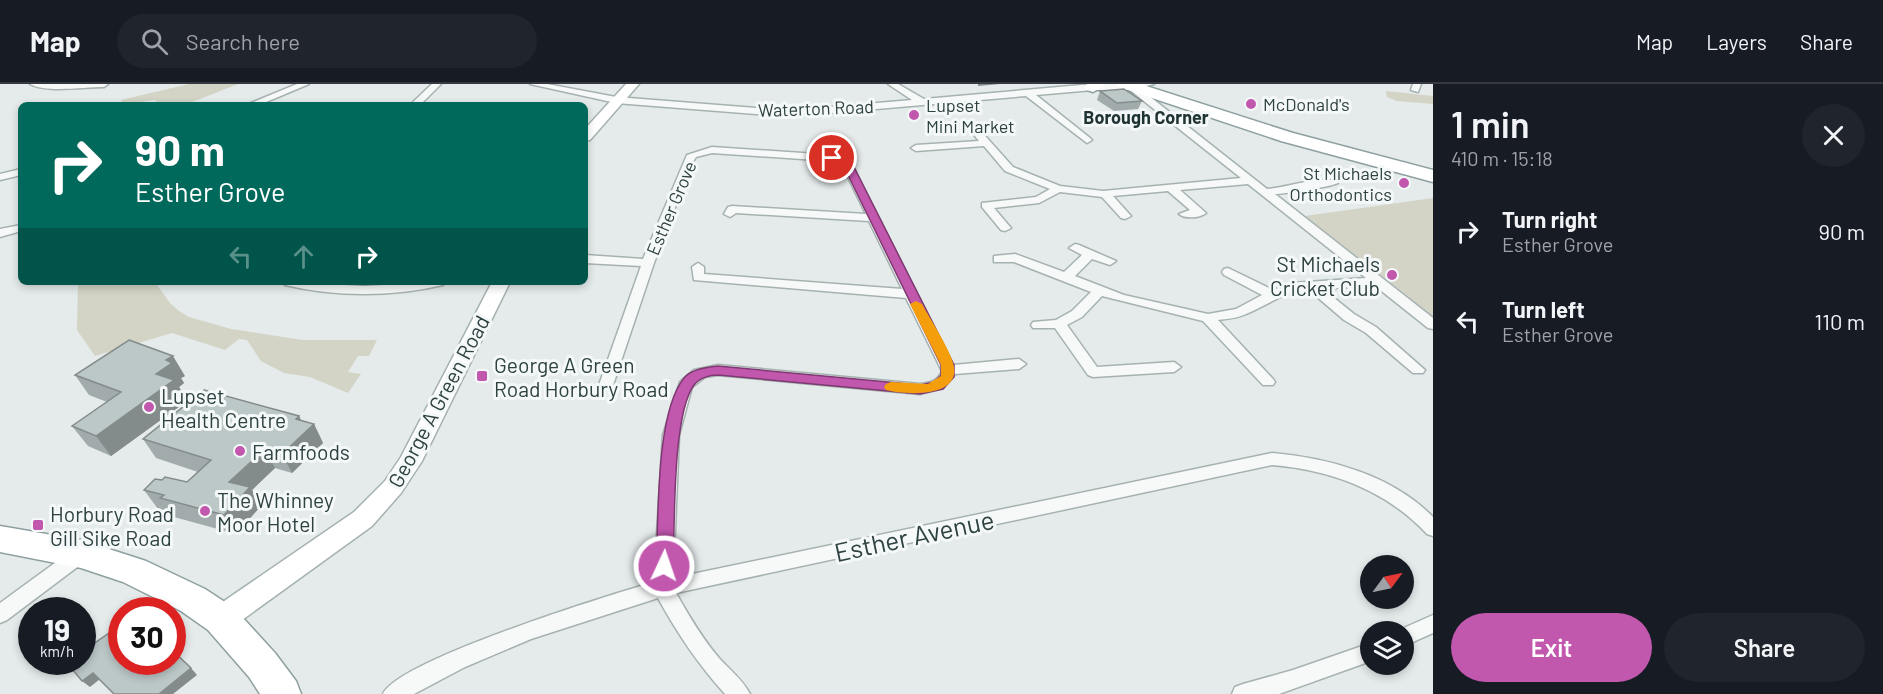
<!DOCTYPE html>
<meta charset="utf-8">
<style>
body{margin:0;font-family:Barlow,sans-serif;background:#20242c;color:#f1f3f6;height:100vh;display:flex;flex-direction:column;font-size:22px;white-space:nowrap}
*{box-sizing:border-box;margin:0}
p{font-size:20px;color:#9ea1a6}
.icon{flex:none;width:33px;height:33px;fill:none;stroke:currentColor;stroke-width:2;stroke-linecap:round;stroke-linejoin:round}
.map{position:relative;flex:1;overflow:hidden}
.side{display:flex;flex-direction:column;background:#171b24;width:450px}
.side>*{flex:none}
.banner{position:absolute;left:18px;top:18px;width:570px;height:183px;border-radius:9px;box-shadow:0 3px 9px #0003;background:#00695c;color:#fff;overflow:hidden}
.needle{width:39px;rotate:57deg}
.tools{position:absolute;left:1360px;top:471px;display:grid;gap:12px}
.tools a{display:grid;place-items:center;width:54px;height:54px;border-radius:50%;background:#171b24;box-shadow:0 3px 9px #0003;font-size:30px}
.speed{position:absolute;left:18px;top:513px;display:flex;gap:12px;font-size:30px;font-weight:700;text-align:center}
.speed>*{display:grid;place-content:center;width:78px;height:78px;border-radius:50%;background:#171b24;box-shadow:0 3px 9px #0003;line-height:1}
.speed small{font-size:15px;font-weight:400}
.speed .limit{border:9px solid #d22;background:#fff;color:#111}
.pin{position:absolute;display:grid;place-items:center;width:51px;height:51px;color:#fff;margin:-26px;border:3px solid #fff;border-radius:50%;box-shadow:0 2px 6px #0007}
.me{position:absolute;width:66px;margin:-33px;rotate:3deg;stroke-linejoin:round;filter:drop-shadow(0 0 4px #0008)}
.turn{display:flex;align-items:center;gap:21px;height:126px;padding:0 18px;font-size:27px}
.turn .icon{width:78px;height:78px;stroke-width:2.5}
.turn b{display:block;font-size:42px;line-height:51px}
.lanes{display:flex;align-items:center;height:57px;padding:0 18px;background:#0003;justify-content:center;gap:30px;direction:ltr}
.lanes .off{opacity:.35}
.round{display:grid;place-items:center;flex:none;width:63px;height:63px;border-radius:32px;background:#20242c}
.summary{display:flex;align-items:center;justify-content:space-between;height:102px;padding:0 18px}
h1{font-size:36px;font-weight:600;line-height:45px}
.cta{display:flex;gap:12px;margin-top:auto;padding:12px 18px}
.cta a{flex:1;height:69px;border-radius:36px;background:#c257ae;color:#fff;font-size:24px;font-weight:600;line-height:69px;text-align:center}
.cta a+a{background:#20242c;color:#f1f3f6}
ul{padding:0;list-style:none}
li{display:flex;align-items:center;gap:18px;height:90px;padding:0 18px}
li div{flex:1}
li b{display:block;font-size:22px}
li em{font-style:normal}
header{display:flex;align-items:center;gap:36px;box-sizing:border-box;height:84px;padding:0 30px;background:#171b24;border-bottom:2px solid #363941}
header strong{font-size:28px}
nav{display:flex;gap:33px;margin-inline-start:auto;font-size:21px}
.search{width:420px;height:54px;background:#20242c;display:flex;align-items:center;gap:15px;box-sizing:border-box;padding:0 21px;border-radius:33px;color:#9ea1a6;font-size:22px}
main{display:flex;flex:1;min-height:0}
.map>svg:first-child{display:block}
.green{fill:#d3d4c6}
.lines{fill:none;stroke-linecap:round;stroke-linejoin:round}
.street-casing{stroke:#a6b2b1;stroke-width:3}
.secondary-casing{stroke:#a6b2b1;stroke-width:3}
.highway-casing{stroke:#8da09f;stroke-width:3}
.street{fill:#f7f9f9;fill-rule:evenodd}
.secondary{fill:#fff;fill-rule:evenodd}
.highway{fill:#fff;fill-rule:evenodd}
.wall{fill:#a2abab}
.shaded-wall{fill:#848b8b}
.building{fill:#bcc7c7;stroke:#848b8b;stroke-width:1.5}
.route{fill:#c257ae;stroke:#7e3971;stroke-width:1.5}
.slow{fill:#f59e0b}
.poi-dot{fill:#c257ae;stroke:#f4f8f8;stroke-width:2}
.labels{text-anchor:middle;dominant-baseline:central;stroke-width:6;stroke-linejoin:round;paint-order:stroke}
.far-poi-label{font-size:18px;fill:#2e4241;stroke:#f4f8f8;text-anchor:start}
.far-street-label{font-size:18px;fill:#2e4241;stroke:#f4f8f8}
.far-neighbourhood-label{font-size:18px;font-weight:bold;fill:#1f3333;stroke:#f4f8f8}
.poi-label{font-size:21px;fill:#2e4241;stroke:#f4f8f8;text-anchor:start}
.street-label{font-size:21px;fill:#2e4241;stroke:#f4f8f8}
.near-street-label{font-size:26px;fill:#2e4241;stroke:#f4f8f8}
</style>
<header>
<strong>Map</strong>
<div class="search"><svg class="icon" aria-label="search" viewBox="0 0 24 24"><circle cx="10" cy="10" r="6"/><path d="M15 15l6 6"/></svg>Search here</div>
<nav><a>Map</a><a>Layers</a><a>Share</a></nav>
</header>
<main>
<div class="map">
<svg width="1433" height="610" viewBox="0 0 1433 610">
<rect width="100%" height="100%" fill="#e4ebea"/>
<g class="green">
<polygon points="189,0 238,0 185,21 160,21 155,16 124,21 121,16"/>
<polygon points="1386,7 1433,12 1433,20 1397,17 1387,13"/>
<polygon points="1433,114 1433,241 1400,215 1409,213 1305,132"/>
<polygon points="78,198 155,198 170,219 179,227 189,233 231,245 303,256 377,256 369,272 358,272 348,288 361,290 348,309 310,293 284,289 261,277 247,256 239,255 225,266 172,249 95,272 77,246"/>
</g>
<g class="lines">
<g class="street-casing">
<g id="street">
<path d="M30,0H108L104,3C85,3 45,9 30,0Z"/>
<polygon points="297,0 309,0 259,21 246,21"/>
<polygon points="432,0 441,0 420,21 410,21"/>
<path d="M530,0H547L616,13L756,24L830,23L912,16L888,0H898L924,15L1093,0H1154L1139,4L1267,105C1290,103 1313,93 1337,97L1338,99C1334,102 1284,110 1275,110L1433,234V245L1428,244L1374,201L1323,205L1354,230L1376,243L1425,286L1423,289H1413L1366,249L1344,236L1309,206C1284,207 1268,221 1246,230C1238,234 1227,235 1218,236L1273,295L1275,298L1273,301H1263L1203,237L1102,212L1082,233L1067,241L1097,283L1174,278L1181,283L1174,288L1093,293L1088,291L1055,244H1033L1031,241L1033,238L1056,236L1072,227L1091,208L1014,178H994V172L1015,170L1064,188L1082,171L1069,164L1075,160L1079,161L1116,177L1110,181L1092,175L1075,192L1124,211L1208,230L1236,225L1262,211L1224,191L1222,188L1224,185L1228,184L1273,206L1293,199L1366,194L1248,100L1180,106L1206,129C1200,134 1185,135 1179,130L1190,126L1168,107L1113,112L1131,132L1125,135L1121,134L1102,113L1060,108L1039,119L994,124L1011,144L1005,147L1001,146L982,123V119L1036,113L1050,105L1005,87L984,62L916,67L911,64L916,61L979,57L971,47L976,44L979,45L1013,83L1060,102L1103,107L1241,94L1130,6H1093L1036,11L1090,54L1092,56L1087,59L1026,12L830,29L756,30L616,19Z"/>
<polygon points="1413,0 1421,0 1418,8 1411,6"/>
<path d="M712,63L832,71L850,77L953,281L1019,275L1026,280L1019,285L955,290L943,304L920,310L718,291L705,293L692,303L679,351L673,494L1272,369C1329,374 1392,391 1433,433V452L1427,450C1386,406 1331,386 1272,381L676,509C689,532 702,554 719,574C729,585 743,596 750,610H725C698,580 677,549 658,514L531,555L465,583L414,610H383C398,576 610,511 654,498L663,351L680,298L694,286L718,281L920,300C930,299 938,297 942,287L906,214L694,196L692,183L698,179L704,183V190L902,205L869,137L736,129L730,133L724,130L728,123L732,122L866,130L842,81L831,77L712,69L696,73L691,81L654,179L613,301L606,306L601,305L599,301L641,182L585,179V171L643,175L687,71Z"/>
<polygon points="21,85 21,91 0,96 0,90"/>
<polygon points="21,141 21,147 0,153 0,145"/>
<path d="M284,198L364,202L444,198L443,201C392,213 336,213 285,201Z"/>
<polygon points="81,462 88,465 90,470 88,475 7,536 0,539 0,519 74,465"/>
<polygon points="1433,531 1433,549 1404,562 1404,548 1397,547"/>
<polygon points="1371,559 1371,577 1279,610 1232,610 1235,603 1243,600 1293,586"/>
</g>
</g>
<g class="secondary-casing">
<g id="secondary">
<polygon points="626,0 639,0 590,56 585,57 585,45"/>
<polygon points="492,198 510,198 422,377 401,409 372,442 231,544 221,547 211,544 207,535 211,526 354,428 385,397 401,373"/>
</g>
</g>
<g class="highway-casing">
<g id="highway">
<polygon points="1087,0 1107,0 1093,8 1087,6 1085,3"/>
<polygon points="1116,0 1140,0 1293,49 1433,86 1433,98 1281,57 1119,3"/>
<polygon points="0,442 81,456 146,477 205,505 234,524 275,569 296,597 301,610 260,610 249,593 208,546 181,527 123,498 81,484 0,468"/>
</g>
</g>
<use href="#street" class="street"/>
<use href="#secondary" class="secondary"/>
<use href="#highway" class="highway"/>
</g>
<g class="wall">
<polygon points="1100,7 1142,17 1138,25 1114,27 1097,16"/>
<polygon points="75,291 185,292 181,294 184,299 179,303 187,317 111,372 88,362 72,342 107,318 89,311"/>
<polygon points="299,332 301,336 314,340 323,359 292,389 275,384 252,406 261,422 236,450 174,433 170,428 158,425 144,406 162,396 187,398 198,388 156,374 143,355"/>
</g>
<g class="shaded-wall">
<polygon points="978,0 1000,0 978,2"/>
<polygon points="173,272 185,292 181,294 184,299 179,303 187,317 111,372 96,352 166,276"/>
<polygon points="299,332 306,347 314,340 323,359 292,389 282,370 296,335"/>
<polygon points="265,365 275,384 252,406 261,422 236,450 224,431 229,398"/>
<polygon points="191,584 197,591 173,610 159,610"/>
<polygon points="93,589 100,595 90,603 82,597"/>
</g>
<g class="building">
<polygon points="1124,5 1142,17 1117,19 1100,7"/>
<polygon points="129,256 173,272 166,276 172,279 156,290 174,296 96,352 72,342 121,308 75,291"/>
<polygon points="204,306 299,332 296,335 314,340 282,370 265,365 229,398 250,403 224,431 160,414 164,411 144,406 155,395 162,396 165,393 187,398 211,376 143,355"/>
<polygon points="122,540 122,578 172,578 172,566 191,584 159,610 114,610 93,589 82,597 67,579 69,578 82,578 82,568"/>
</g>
<path class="route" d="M832,71L853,81L954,281V293L943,305L920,310L718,291C710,291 699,294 694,301C672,331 675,442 673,482L671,487L664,489L658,487L656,482C659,435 655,330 684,294C691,285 707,283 718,282L920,301L934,298L941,291V281L844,83L829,76V72Z"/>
<path class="slow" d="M916,217L922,220C930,235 952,268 954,283C959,314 905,311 886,306L884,303L886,300L891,298L928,300L941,292V281L910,220Z"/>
<g class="poi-dot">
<circle cx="1251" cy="20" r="6"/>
<circle cx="914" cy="31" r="6"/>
<circle cx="1404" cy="99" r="6"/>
<circle cx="1392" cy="191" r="6"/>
<rect x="476" y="286" width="12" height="12" rx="3"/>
<circle cx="149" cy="323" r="6"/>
<circle cx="240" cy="367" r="6"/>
<circle cx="205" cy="427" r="6"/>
<rect x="32" y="435" width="12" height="12" rx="3"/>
</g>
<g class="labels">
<g class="far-poi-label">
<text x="1263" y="20">McDonald's</text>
<text x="926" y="21">Lupset<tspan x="926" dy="21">Mini Market</tspan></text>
<text x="1392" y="89" text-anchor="end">St Michaels<tspan x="1392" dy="21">Orthodontics</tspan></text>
</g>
<g class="far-street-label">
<text transform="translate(816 24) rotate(-2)">Waterton Road</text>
<text transform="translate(671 124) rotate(-67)">Esther Grove</text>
</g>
<g class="far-neighbourhood-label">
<text x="1146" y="33">Borough Corner</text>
</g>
<g class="poi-label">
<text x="1380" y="179" text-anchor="end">St Michaels<tspan x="1380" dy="24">Cricket Club</tspan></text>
<text x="494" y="280">George A Green<tspan x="494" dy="24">Road Horbury Road</tspan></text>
<text x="161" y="311">Lupset<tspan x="161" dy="24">Health Centre</tspan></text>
<text x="252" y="367">Farmfoods</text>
<text x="217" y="415">The Whinney<tspan x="217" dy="24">Moor Hotel</tspan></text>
<text x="50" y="429">Horbury Road<tspan x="50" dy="24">Gill Sike Road</tspan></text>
</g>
<g class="street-label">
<text transform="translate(438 317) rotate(-62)">George A Green Road</text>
</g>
<g class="near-street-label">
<text transform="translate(914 451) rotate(-12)">Esther Avenue</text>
</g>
</g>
</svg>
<div class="tools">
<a><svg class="needle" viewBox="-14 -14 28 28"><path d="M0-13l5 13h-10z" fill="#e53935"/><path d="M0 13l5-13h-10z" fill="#9ea1a6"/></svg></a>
<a><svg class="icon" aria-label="layers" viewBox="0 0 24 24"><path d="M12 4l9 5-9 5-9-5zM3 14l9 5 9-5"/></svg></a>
</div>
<div class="speed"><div>19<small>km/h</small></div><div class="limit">30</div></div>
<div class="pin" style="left:832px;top:74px;background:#d93025"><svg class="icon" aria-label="arrive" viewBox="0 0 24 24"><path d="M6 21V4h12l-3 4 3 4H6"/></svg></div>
<svg class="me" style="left:664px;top:482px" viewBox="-20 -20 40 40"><circle r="17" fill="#c257ae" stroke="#fff" stroke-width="3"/><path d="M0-11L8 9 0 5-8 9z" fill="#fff"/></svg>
<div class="banner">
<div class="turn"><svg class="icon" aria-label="right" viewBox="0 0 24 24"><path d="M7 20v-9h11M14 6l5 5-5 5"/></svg><div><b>90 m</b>Esther Grove</div></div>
<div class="lanes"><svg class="icon off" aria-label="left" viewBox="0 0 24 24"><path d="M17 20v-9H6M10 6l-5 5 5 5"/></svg><svg class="icon off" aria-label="ahead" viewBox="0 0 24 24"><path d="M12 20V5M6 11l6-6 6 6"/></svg><svg class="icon" aria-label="right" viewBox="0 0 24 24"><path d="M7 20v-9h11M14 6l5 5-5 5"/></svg></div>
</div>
</div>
<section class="side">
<div class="summary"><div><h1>1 min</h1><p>410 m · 15:18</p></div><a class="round"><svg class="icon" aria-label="close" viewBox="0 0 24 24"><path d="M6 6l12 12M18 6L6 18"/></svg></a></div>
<ul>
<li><svg class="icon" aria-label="right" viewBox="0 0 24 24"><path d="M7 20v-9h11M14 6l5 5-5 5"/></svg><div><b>Turn right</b><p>Esther Grove</p></div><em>90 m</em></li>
<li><svg class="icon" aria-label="left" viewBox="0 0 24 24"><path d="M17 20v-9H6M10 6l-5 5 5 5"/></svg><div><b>Turn left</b><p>Esther Grove</p></div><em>110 m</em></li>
</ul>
<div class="cta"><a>Exit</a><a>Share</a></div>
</section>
</main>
